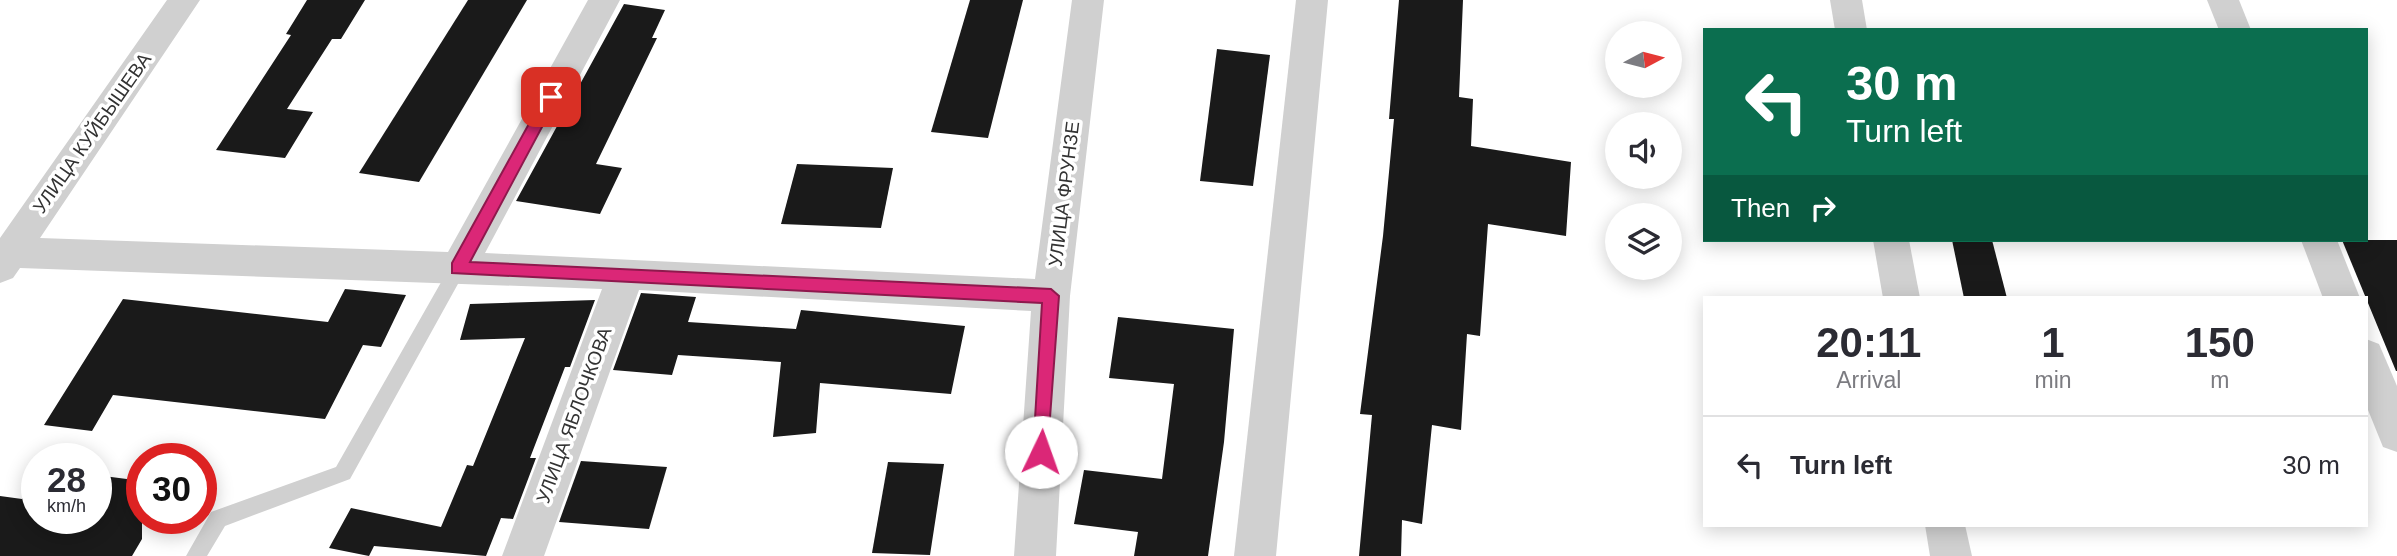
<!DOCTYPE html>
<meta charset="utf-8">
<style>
body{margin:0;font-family:Arial,sans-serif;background:#f7f7f7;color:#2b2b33;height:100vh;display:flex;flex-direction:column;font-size:26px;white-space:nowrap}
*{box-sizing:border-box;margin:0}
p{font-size:23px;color:#7c7c81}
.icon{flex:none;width:38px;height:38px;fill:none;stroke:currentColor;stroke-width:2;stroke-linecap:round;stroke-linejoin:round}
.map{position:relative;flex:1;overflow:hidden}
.details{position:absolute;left:1703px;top:296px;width:665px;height:231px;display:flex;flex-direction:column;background:#fff;border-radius:0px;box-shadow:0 4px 18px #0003}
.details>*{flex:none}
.top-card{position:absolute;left:1703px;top:28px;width:665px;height:214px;border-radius:0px;box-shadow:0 4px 18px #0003;background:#0b6e4f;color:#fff;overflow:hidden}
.needle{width:46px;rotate:83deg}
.tools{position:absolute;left:1605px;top:21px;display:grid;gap:14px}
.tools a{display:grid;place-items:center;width:77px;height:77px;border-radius:50%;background:#fff;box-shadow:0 4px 18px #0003;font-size:35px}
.speed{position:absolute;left:21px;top:443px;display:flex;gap:14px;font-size:35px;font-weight:700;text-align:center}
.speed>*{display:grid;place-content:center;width:91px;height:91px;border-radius:50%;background:#fff;box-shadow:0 4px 18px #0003;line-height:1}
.speed small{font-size:18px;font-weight:400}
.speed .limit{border:10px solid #d22;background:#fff;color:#111}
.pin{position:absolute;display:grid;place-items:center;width:60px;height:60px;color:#fff;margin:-30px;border-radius:14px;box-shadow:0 4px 10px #0006}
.me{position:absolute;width:77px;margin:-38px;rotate:3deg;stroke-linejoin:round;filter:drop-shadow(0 0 5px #0008)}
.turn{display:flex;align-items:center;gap:24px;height:147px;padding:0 28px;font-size:32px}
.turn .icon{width:91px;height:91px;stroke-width:2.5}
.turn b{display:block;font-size:49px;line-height:60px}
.then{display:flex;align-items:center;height:66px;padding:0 28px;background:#0003;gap:14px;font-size:26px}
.eta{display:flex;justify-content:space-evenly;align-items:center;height:119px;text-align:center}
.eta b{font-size:42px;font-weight:700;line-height:49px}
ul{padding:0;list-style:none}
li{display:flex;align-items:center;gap:21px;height:98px;padding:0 28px;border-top:2px solid #e1e1e2}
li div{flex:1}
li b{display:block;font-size:26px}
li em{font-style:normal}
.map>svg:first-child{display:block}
.building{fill:#1a1a1a}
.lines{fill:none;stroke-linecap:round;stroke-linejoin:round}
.service{fill:#d0d0d0;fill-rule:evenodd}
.minor{fill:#d0d0d0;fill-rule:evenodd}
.route{fill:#db2777;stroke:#8e194d;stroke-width:2}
.labels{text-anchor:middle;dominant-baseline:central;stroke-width:7;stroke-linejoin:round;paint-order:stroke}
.street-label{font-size:19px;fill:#333;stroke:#fff}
</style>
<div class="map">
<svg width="2397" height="556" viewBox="0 0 2397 556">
<rect width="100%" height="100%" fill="#fff"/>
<g class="building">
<polygon points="307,0 365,0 341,39 332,39 287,109 313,112 285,158 216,150 291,35 286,34"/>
<polygon points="468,0 527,0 419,182 359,173"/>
<polygon points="970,0 1023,0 988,138 931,132"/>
<polygon points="1399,0 1463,0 1459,97 1473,99 1471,146 1571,162 1566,236 1488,224 1480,336 1467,334 1461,430 1432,425 1422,524 1402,520 1401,556 1359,556 1372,415 1360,414 1383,236 1394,119 1389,119"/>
<polygon points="624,4 665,10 652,38 657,38 596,164 622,168 600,214 516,201"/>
<polygon points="1217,49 1270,55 1253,186 1200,181"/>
<polygon points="797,164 893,168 881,228 781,224"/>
<polygon points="1952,240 1992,240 2007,298 1964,298"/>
<polygon points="2342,240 2397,240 2397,371 2396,371"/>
<polygon points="345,289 406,295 381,347 363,345 325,419 113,395 92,431 44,425 123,299 328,322"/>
<polygon points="641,293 696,297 688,322 796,329 801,310 965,326 951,394 820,383 816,433 773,437 781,362 678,355 672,375 613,370"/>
<polygon points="595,300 570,367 565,367 530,458 536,458 513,519 501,518 486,556 374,546 369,556 329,548 351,508 441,527 467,465 473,466 525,338 460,340 470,304"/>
<polygon points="1118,317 1234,329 1224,442 1208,556 1134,556 1138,532 1074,524 1084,470 1162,479 1174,384 1109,378"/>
<polygon points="581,461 667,467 649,529 559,522"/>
<polygon points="888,462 944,464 930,555 872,553"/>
<polygon points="37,474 37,518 96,518 96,475 142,481 142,539 132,556 0,556 0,496 22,499"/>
</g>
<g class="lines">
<polygon class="service" points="458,261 464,263 467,268 464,273 350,479 225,526 207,556 186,556 211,512 336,467 452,263"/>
<g class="minor">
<polygon points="167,0 200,0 40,238 448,252 588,0 620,0 485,253 1035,279 1072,0 1104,0 1070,296 1056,556 1014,556 1031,311 639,290 544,556 502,556 602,289 20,268 13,278 0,283 0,238"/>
<polygon points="1296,0 1328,0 1276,556 1234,556"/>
<polygon points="1830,0 1862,0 1867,30 1835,30"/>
<polygon points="2207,0 2239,0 2251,30 2219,30"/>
<polygon points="1873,240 1909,240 1920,298 1883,298"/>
<polygon points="2301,240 2337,240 2360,298 2323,298"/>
<polygon points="2366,339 2379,344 2397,386 2397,452 2383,447 2366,405"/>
<polygon points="1925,525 1965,525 1972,556 1930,556"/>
</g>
</g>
<polygon class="route" points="551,92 558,97 470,262 1051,289 1059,296 1047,458 1041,460 1033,452 1042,303 452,273 452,263 546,93"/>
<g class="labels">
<g class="street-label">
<text transform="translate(92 133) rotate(-55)">УЛИЦА КУЙБЫШЕВА</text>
<text transform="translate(1064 194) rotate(-83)">УЛИЦА ФРУНЗЕ</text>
<text transform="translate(574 415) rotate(-70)">УЛИЦА ЯБЛОЧКОВА</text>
</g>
</g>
</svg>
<div class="tools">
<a><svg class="needle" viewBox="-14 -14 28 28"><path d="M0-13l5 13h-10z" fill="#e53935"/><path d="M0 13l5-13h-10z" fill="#7c7c81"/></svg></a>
<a><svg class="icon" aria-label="sound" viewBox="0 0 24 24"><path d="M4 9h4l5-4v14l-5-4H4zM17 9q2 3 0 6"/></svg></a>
<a><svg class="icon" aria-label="layers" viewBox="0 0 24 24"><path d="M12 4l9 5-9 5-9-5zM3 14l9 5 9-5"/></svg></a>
</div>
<div class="speed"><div>28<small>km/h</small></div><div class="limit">30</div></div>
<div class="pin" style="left:551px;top:97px;background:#d93025"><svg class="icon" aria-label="arrive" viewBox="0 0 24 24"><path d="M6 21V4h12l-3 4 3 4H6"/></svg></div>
<svg class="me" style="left:1041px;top:452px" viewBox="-20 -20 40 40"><circle r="19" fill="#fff"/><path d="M0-13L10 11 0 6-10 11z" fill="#db2777"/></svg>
<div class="top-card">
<div class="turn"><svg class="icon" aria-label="left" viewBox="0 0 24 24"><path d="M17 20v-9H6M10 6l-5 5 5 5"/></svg><div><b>30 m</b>Turn left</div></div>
<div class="then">Then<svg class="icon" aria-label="right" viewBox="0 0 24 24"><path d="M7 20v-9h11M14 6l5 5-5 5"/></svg></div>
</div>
<section class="details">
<div class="eta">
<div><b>20:11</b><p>Arrival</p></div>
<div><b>1</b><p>min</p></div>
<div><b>150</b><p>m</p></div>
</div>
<ul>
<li><svg class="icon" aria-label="left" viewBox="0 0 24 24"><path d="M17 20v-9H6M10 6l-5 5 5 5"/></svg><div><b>Turn left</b></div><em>30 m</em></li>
</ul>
</section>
</div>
